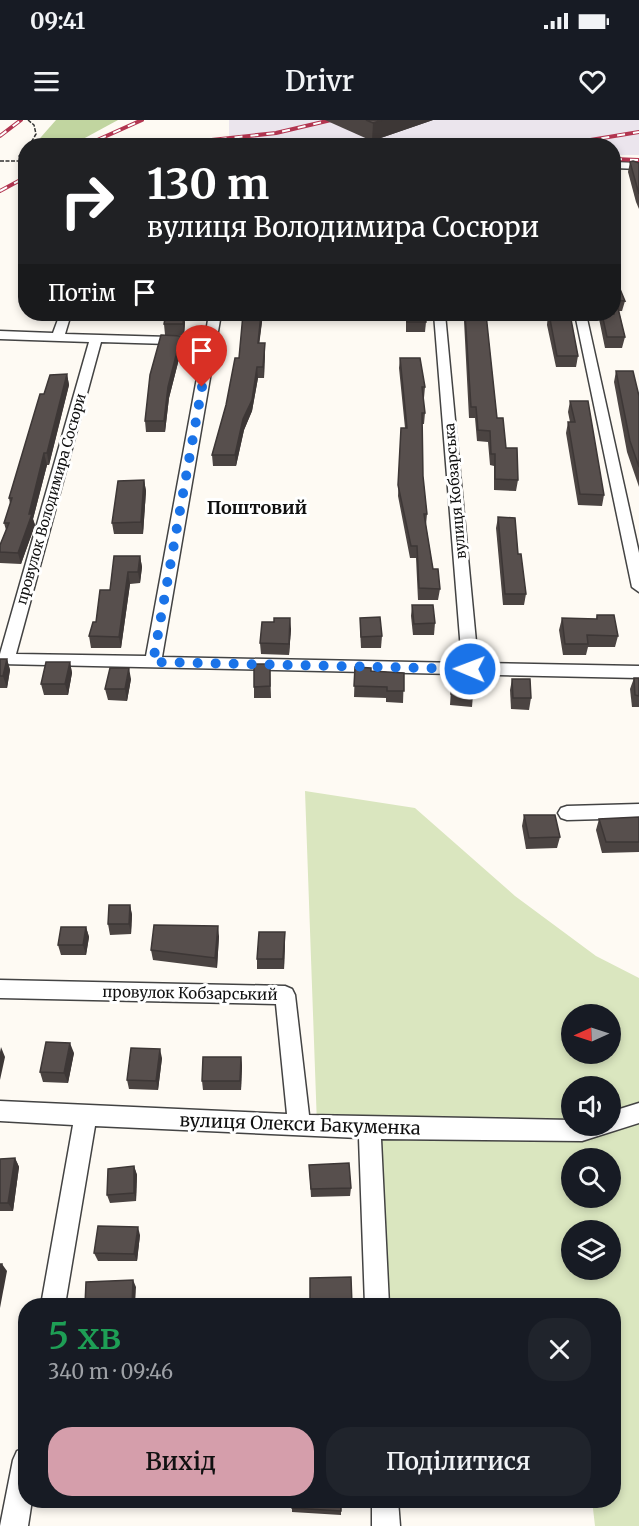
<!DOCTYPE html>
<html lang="uk">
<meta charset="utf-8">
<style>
body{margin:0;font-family:Merriweather,serif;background:#20242c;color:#f1f3f6;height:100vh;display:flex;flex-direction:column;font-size:22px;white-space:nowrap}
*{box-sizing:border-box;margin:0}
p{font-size:20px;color:#9ea1a6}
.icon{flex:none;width:33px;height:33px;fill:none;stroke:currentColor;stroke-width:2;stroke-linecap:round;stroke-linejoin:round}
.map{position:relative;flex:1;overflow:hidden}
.panel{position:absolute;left:18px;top:1178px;width:603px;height:210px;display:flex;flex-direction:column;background:#171b24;border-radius:24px;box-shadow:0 3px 9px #0003}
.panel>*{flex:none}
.hud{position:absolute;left:18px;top:18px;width:603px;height:183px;border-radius:24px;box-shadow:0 3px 9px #0003;background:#202124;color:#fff;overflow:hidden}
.needle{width:39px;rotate:267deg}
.tools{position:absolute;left:561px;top:884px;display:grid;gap:12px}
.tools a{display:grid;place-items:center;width:60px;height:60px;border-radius:50%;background:#171b24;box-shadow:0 3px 9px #0003;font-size:30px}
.pin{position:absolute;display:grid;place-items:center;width:51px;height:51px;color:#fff;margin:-62px -26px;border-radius:50% 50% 50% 0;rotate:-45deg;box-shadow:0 0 6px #0007}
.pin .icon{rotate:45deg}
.me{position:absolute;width:66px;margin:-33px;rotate:271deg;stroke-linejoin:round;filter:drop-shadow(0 0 4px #0008)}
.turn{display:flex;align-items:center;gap:21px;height:126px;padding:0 30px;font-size:27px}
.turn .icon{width:78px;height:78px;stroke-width:2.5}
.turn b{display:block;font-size:42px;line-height:51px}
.then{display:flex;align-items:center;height:57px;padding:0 30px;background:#0003;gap:12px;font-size:22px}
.round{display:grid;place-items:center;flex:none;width:63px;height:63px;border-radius:24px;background:#20242c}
.summary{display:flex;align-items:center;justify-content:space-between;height:102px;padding:0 30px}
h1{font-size:36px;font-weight:600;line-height:45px;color:#1e9e55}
.button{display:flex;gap:12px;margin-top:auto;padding:12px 30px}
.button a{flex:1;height:69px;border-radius:24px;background:#d59eab;color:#111;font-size:24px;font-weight:600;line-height:69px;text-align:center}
.button a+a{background:#20242c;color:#f1f3f6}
.status{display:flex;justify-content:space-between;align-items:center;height:42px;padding:0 30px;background:#171b24;direction:ltr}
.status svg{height:16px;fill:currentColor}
header{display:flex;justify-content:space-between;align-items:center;height:78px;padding:0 30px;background:#171b24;font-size:27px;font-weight:600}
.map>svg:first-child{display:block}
.industrial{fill:#ebe5ed}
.green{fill:#dae6bf;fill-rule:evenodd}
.forest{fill:#c1d5a0}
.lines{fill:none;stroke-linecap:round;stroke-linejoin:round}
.minor-casing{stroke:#434343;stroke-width:3}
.path{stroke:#323232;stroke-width:1.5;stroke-dasharray:4 1.5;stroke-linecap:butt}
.minor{fill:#fff;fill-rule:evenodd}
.rail-casing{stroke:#b23550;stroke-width:4}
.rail{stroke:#fff;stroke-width:2;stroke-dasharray:8;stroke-linecap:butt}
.wall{fill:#4b4442}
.shaded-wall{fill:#3d3736}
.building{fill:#574f4d;stroke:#3d3736;stroke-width:1.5}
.route{stroke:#1a73e8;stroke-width:10;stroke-dasharray:0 18}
.labels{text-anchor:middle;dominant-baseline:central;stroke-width:6;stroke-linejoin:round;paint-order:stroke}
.far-street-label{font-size:14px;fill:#101010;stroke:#fff}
.street-label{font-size:15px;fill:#101010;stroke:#fff}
.far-district-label{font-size:18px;font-weight:bold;fill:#101010;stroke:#fff}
.near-street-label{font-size:18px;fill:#101010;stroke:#fff}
</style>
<div class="status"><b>09:41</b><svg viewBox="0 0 49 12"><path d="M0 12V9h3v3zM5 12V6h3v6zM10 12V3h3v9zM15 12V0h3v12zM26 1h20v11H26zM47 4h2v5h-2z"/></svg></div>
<header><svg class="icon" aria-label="menu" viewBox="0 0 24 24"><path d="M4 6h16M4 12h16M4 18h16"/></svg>Drivr<svg class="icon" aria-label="heart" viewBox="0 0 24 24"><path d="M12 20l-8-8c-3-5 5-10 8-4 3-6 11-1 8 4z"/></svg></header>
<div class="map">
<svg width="639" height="1406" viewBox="0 0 639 1406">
<rect width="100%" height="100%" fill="#fefaf3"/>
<polygon class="industrial" points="229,0 639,0 639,35 614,35 614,26 229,26"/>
<path class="green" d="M305,671L415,688L515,776L596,836L639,858V1406H595L592,1380H614V1185H377L370,1008L317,1005ZM572,894H610V933H572ZM572,966H610V1005H572ZM572,1038H610V1077H572ZM572,1110H610V1149H572Z"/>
<polygon class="forest" points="56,0 118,0 72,25 34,25"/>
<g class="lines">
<g class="minor-casing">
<g id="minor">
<polygon points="614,42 639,43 639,49 614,48"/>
<path d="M60,194H71L65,214L205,218L209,194H221L162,537L462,543L434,194H445L478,543L639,546V558L0,544V534L89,222L0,219V211L53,213ZM101,222L203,225L146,536L16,534Z"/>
<polygon points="575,194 586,194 639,433 639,472 632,467"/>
<polygon points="639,684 639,698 567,700 561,698 558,693 561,688 567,686"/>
<polygon points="0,860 285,866 292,869 295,875 309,995 572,1000 572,1005 610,1005 610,992 639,983 639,1003 582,1021 381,1019 389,1185 365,1185 359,1018 95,1006 65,1185 41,1185 73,1005 0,1001 0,981 287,994 276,884 0,878"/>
<polygon points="26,1327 26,1380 32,1380 28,1406 0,1406 13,1340 17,1331"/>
<polygon points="372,1380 398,1380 400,1406 372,1406"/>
</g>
</g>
<g class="path">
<polyline points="28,0 34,5 36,14 29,26"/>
<polyline points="24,40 19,36 26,29"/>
<polyline points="0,41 26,41"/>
</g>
<use href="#minor" class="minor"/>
<g class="rail-casing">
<g id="rail">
<polyline points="0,16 21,0"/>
<polyline points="84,26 142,0"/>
<polyline points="155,26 276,13 331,0"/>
<polyline points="554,26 639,12"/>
<polyline points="614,39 639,40"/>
<polyline points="0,71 26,57"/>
</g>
</g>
<use href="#rail" class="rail"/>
</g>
<g class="wall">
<polygon points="325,0 433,0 372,21"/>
<polygon points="630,42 639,43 639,89 636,82 628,52"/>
<polygon points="615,157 625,181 622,191 619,191 625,217 622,228 605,228 598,194 614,194"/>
<polygon points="184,194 185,203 184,215 165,215 164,204"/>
<polygon points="263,194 259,223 265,223 264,258 258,258 252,291 244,310 236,346 213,346 212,335 239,238"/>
<polygon points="406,194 425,194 426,202 425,212 406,212"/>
<polygon points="463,194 486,194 497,298 506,328 518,360 516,371 494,370 494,346 490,345 488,322 477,321 475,298 469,298 464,201"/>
<polygon points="548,194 570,194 578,236 576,247 556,247 547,205"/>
<polygon points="182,227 169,278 165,312 146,312 145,301"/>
<polygon points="400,238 425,267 424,278 423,278 425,293 424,304 422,304 423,356 427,394 426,405 433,449 440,469 438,480 418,480 416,438 410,438 398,376 401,308 405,308 399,248"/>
<polygon points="616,251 639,276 639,367 627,332 614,262"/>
<polygon points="67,254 69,265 49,345 47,345 33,399 35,405 21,444 0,443 0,425 6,410 4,403 10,384 9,378 44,274"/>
<polygon points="570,281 604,375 602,386 578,385 566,313 568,302 570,302 568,292"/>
<polygon points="144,360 146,371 143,414 114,414 112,403"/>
<polygon points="498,397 518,434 526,474 524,485 503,485 496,408"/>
<polygon points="140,436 142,447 140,463 130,464 121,528 91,528 89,516 96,502 110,470"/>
<polygon points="412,485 435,503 434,515 413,515 411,496"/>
<polygon points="597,495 618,516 615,527 588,527 586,535 563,535 559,510 562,498 596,499"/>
<polygon points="360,498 382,516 381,528 361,528 360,509"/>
<polygon points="274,502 291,509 289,535 261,534 260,523"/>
<polygon points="0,539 7,539 10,550 7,568 0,568"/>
<polygon points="70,542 72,553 68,575 44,575 41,564"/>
<polygon points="270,544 271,578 254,578 254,567"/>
<polygon points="355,547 371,551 404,553 403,583 386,582 386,578 354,577"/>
<polygon points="452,554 473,575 472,587 450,585"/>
<polygon points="634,558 639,558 639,587 632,587 630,569"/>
<polygon points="131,559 127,581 108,580 105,569"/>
<polygon points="512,559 531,578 529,590 511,589 510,570"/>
<polygon points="524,695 560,717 557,728 526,729 522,706"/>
<polygon points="639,697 639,732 602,733 596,710 599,699"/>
<polygon points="130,785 132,795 131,814 110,815 108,804"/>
<polygon points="86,807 89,817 86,835 61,835 58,825"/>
<polygon points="219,816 217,848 153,840 151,830"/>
<polygon points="285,822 284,849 257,849 257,839"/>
<polygon points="74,933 68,963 43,962 40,952"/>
<polygon points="241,937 242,946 241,970 203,970 202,961"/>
<polygon points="162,938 158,970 129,969 127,960"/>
<polygon points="15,1038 19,1047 13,1091 0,1091 0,1039"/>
<polygon points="309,1045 351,1068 350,1076 311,1077"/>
<polygon points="134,1046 137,1055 136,1081 110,1083 107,1075"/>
<polygon points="140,1115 137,1141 98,1141 94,1133"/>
<polygon points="341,1380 341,1395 292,1392 292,1388"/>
</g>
<g class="shaded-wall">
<polygon points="382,0 433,0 372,21 373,3"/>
<polygon points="184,194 185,203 184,215 183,204"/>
<polygon points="261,194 263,194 258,234 258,223"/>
<polygon points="181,216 182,227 169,278 165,312 164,301 168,267"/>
<polygon points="265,223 265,234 264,258 263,247"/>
<polygon points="257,247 258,258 252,291 244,310 236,346 235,335 243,299"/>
<polygon points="67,254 69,265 49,345 47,333"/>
<polygon points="44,333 47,345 33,399 35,405 21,444 18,433"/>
<polygon points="144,360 146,371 143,414 141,402"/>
<polygon points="140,436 142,447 140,463 138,452"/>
<polygon points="128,452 130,464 121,528 119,517"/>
<polygon points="290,498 291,509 289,535 289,524"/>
<polygon points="7,539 10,550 7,568 3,556"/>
<polygon points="70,542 72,553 68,575 65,564"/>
<polygon points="129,548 131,559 127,581 125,569"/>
<polygon points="130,785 132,795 131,814 129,804"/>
<polygon points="218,806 219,816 217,848 215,838"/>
<polygon points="86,807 89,817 86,835 83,825"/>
<polygon points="285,812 285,822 284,849 283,839"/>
<polygon points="70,923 74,933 68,963 64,953"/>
<polygon points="1,927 5,937 0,960 0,932"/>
<polygon points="160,929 162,938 158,970 156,961"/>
<polygon points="241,937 242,946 241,970 240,961"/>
<polygon points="15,1038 19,1047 13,1091 8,1083"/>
<polygon points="134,1046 137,1055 136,1081 134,1073"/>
<polygon points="138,1107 140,1115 137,1141 134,1134"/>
<polygon points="2,1144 7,1151 0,1188 0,1154"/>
<polygon points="133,1160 136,1167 135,1185 132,1185"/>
</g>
<g class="building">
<polygon points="366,0 382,0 373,3"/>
<polygon points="633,41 639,43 639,74 630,42"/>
<polygon points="614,149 615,157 625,181 616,180 625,217 607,217 602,194 614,194"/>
<polygon points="166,194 184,194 183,204 164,204"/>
<polygon points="243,194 261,194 258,223 265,223 263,247 257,247 252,280 243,299 235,335 212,335 226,285 235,238 239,238"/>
<polygon points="407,194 425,194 426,202 407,202"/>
<polygon points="465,194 486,194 497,298 503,298 506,328 517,328 518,360 495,359 495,334 491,334 490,311 478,310 476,287 471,287"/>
<polygon points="549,194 570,194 578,236 557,236"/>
<polygon points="161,215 181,216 168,267 164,301 145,301 150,255"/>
<polygon points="400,238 420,238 425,267 422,267 425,293 422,293 423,356 427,394 424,394 433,449 438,449 440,469 419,468 417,426 411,426 398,365 401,308 407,308"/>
<polygon points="616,251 633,251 639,276 639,347 630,321"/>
<polygon points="67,254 47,333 44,333 29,394 32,394 18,433 0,432 0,425 9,403 4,403 12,378 9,378 40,274 44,274 50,255"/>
<polygon points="570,281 588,281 604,375 580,374 568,302 575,302"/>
<polygon points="144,360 141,402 112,403 118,361"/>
<polygon points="498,397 515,398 518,434 521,434 526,474 505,474"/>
<polygon points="114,436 140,436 138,452 128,452 119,517 89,516 93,502 96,502 100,470 110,470"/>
<polygon points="412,485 433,485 435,503 414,504"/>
<polygon points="597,495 614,495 618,516 587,515 588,524 565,524 562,498 597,499"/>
<polygon points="380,497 382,516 361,517 360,498"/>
<polygon points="274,498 290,498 289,524 260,523 262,502 274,502"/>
<polygon points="0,539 7,539 3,556 0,556"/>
<polygon points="46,542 70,542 65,564 41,564"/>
<polygon points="254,544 270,544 270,566 254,567"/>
<polygon points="355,547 371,548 371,551 404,553 404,571 387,571 387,567 354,566"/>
<polygon points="110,548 129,548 125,569 105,569"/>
<polygon points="452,554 473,556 473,575 451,574"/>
<polygon points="634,558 639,558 639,576 635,575"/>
<polygon points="512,559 530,559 531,578 513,578"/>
<polygon points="524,695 555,695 560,717 529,718"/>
<polygon points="639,697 639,722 606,722 599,699"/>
<polygon points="109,785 130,785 129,804 108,804"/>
<polygon points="154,805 218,806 215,838 151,830"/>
<polygon points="61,807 86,807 83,825 58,825"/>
<polygon points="259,812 285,812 283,839 257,839"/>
<polygon points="46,922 70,923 64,953 40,952"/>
<polygon points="131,928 160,929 156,961 127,960"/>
<polygon points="203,937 241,937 240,961 202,961"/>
<polygon points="15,1038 8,1083 0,1083 0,1039"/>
<polygon points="349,1043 351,1068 311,1069 309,1045"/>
<polygon points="134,1046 134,1073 107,1075 108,1049"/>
<polygon points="98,1106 138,1107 134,1134 94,1133"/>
<polygon points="0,1144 2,1144 0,1154"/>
<polygon points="351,1157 352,1185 310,1185 310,1158"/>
<polygon points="133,1160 132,1185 85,1185 86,1162"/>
<polygon points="292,1380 341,1380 341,1391 292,1388"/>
</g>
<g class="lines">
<polyline class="route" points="202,267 153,542 470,549"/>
</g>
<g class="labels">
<g class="far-street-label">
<text transform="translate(455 371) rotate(-95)">вулиця Кобзарська</text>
<text transform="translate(51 379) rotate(-74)">провулок Володимира Сосюри</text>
</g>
<g class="street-label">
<text transform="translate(190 873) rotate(1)">провулок Кобзарський</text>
</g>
<g class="far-district-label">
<text x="257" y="387">Поштовий</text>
</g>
<g class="near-street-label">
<text transform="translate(300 1004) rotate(2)">вулиця Олекси Бакуменка</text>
</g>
</g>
</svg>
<div class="tools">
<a><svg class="needle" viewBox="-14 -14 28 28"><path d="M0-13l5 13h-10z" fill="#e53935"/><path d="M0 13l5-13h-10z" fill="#9ea1a6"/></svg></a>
<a><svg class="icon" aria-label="sound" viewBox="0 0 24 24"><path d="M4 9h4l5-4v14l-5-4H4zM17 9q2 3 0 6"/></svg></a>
<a><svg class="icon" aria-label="search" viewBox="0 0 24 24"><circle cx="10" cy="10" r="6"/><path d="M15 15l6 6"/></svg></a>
<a><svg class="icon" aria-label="layers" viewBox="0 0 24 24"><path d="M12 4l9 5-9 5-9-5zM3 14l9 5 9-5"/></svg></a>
</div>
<div class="pin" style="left:202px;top:267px;background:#d93025"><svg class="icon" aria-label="arrive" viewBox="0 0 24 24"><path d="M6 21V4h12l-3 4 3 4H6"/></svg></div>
<svg class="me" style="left:470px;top:549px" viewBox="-20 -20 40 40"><circle r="17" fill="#1a73e8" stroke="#fff" stroke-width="3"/><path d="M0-11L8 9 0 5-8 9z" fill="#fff"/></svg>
<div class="hud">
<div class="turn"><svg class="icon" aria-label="right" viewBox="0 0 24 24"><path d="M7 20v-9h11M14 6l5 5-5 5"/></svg><div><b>130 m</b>вулиця Володимира Сосюри</div></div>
<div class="then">Потім<svg class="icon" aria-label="arrive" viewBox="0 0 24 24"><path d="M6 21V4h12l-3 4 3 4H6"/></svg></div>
</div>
<section class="panel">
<div class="summary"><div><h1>5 хв</h1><p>340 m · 09:46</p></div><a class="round"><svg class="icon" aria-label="close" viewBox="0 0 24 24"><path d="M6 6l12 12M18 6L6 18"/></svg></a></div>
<div class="button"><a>Вихід</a><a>Поділитися</a></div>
</section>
</div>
